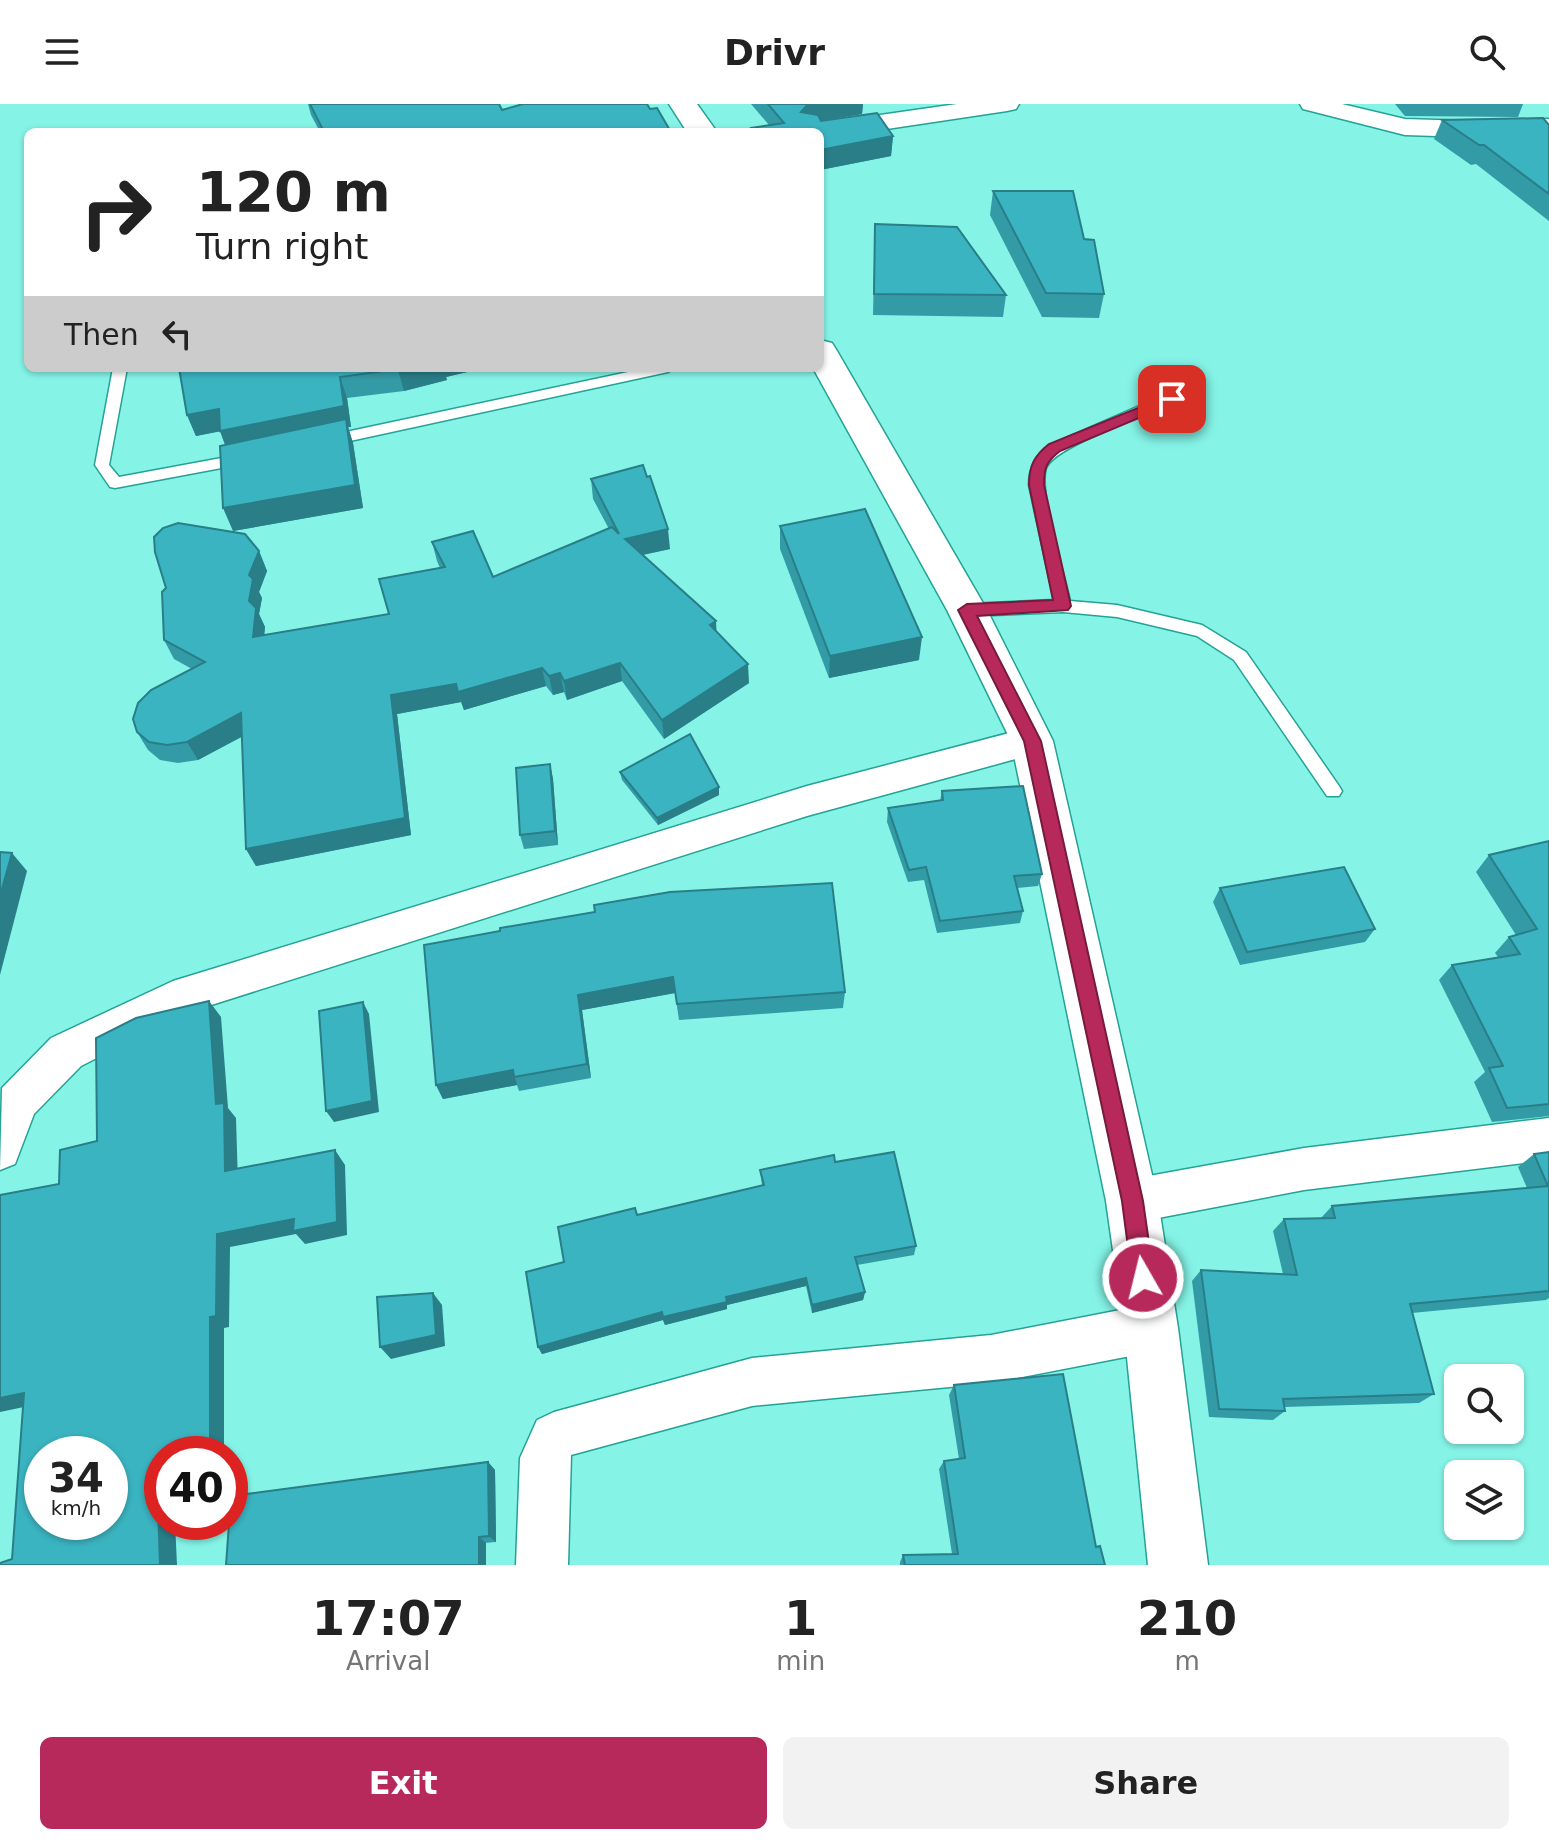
<!DOCTYPE html>
<style>
body{margin:0;font-family:"DejaVu Sans",sans-serif;background:#f2f2f2;color:#222;height:100vh;display:flex;flex-direction:column;font-size:30px;white-space:nowrap}
*{box-sizing:border-box;margin:0}
p{font-size:26px;color:#767676}
.icon{flex:none;width:44px;height:44px;fill:none;stroke:currentColor;stroke-width:2;stroke-linecap:round;stroke-linejoin:round}
.map{position:relative;height:1461px;overflow:hidden}
.drawer{display:flex;flex-direction:column;background:#fff;flex:1}
.drawer>*{flex:none}
.banner{position:absolute;left:24px;top:24px;width:800px;height:244px;border-radius:12px;box-shadow:0 2px 6px #0004;background:#fff;color:#222;overflow:hidden}
.tools{position:absolute;left:1444px;top:1260px;display:grid;gap:16px}
.tools a{display:grid;place-items:center;width:80px;height:80px;border-radius:12px;background:#fff;box-shadow:0 2px 6px #0004;font-size:40px}
.speed{position:absolute;left:24px;top:1332px;display:flex;gap:16px;font-size:40px;font-weight:700;text-align:center}
.speed>*{display:grid;place-content:center;width:104px;height:104px;border-radius:50%;background:#fff;box-shadow:0 2px 6px #0004;line-height:1}
.speed small{font-size:20px;font-weight:400}
.speed .limit{border:12px solid #d22;background:#fff;color:#111}
.pin{position:absolute;display:grid;place-items:center;width:68px;height:68px;color:#fff;margin:-34px;border-radius:16px;box-shadow:0 4px 12px #0006}
.me{position:absolute;width:88px;margin:-44px;rotate:352deg;stroke-linejoin:round;filter:drop-shadow(0 0 6px #0008)}
.turn{display:flex;align-items:center;gap:28px;height:168px;padding:0 40px;font-size:36px}
.turn .icon{width:104px;height:104px;stroke-width:2.5}
.turn b{display:block;font-size:56px;line-height:68px}
.then{display:flex;align-items:center;height:76px;padding:0 40px;background:#0003;gap:16px;font-size:30px}
.eta{display:flex;justify-content:space-evenly;align-items:center;height:136px;text-align:center}
.eta b{font-size:48px;font-weight:700;line-height:56px}
.primary-button{display:flex;gap:16px;margin-top:auto;padding:16px 40px}
.primary-button a{flex:1;height:92px;border-radius:12px;background:#b7295b;color:#fff;font-size:32px;font-weight:700;line-height:92px;text-align:center}
.primary-button a+a{background:#f2f2f2;color:#222}
header{display:flex;justify-content:space-between;align-items:center;height:104px;padding:0 40px;background:#fff;font-size:36px;font-weight:700}
.map>svg:first-child{display:block}
.lines{fill:none;stroke-linecap:round;stroke-linejoin:round}
.lane-casing{stroke:#24a296;stroke-width:3}
.street-casing{stroke:#24a296;stroke-width:3}
.secondary-casing{stroke:#24a296;stroke-width:3}
.lane{fill:#fff;fill-rule:evenodd}
.street{fill:#fff;fill-rule:evenodd}
.secondary{fill:#fff;fill-rule:evenodd}
.wall{fill:#339ba6}
.shaded-wall{fill:#297e87}
.building{fill:#3bb4c1;stroke:#297e87;stroke-width:2;fill-rule:evenodd}
.route{fill:#b7295b;stroke:#771b3b;stroke-width:2}
</style>
<header><svg class="icon" aria-label="menu" viewBox="0 0 24 24"><path d="M4 6h16M4 12h16M4 18h16"/></svg>Drivr<svg class="icon" aria-label="search" viewBox="0 0 24 24"><circle cx="10" cy="10" r="6"/><path d="M15 15l6 6"/></svg></header>
<div class="map">
<svg width="1549" height="1461" viewBox="0 0 1549 1461">
<rect width="100%" height="100%" fill="#85f4e7"/>
<g class="lines">
<g class="lane-casing">
<g id="lane">
<polygon points="113,264 127,264 109,361 119,373 243,350 250,355 248,359 115,384 110,383 95,361"/>
<polygon points="647,264 675,264 668,268 327,342 320,337 327,332"/>
<path d="M1194,282L1199,284V290C1172,300 1054,341 1046,364C1038,386 1064,470 1070,497L1117,501L1202,521L1246,548L1339,682L1342,687L1339,692H1327L1234,556L1197,532L1117,513L1063,508L967,512L959,506L967,500L1054,496L1029,381C1029,363 1036,352 1050,341L1146,299Z"/>
</g>
</g>
<g class="street-casing">
<g id="street">
<polygon points="957,0 1019,0 1016,5 1007,7 820,35 820,28 804,28 808,23 817,20"/>
<polygon points="1300,0 1342,0 1405,15 1468,17 1549,15 1549,29 1468,33 1405,31 1303,5"/>
<polygon points="1032,623 1045,627 1050,637 1045,647 807,712 183,910 81,962 34,1010 15,1060 0,1066 2,984 51,934 173,877 807,682"/>
<polygon points="1549,1014 1549,1056 1304,1086 1132,1119 1116,1112 1110,1097 1116,1082 1132,1075 1304,1044"/>
<polygon points="1151,1200 1168,1207 1175,1224 1168,1241 1151,1248 991,1279 752,1302 571,1351 568,1461 516,1461 520,1354 537,1316 554,1308 752,1254 991,1231"/>
</g>
</g>
<g class="secondary-casing">
<g id="secondary">
<polygon points="669,0 697,0 717,28 687,28"/>
<polygon points="820,236 832,239 837,247 987,506 1053,637 1158,1097 1178,1224 1208,1461 1148,1461 1124,1224 1106,1097 1011,637 947,506 813,264 820,264"/>
</g>
</g>
<use href="#lane" class="lane"/>
<use href="#street" class="street"/>
<use href="#secondary" class="secondary"/>
</g>
<g class="wall">
<polygon points="308,0 499,0 502,6 650,5 671,28 320,28 311,11"/>
<polygon points="751,0 863,0 862,10 821,17 893,32 891,52 820,66 820,28 751,28 751,24 769,21"/>
<polygon points="1395,0 1523,0 1518,13 1405,12"/>
<polygon points="1442,16 1549,21 1549,117 1476,60 1471,61 1434,35"/>
<polygon points="993,87 1084,135 1104,190 1099,214 1042,213 990,111"/>
<polygon points="875,120 1006,191 1003,213 873,211"/>
<polygon points="179,264 484,264 446,273 447,276 404,287 347,294 351,323 348,323 353,339 363,404 233,427 225,341 220,327 196,332 187,311"/>
<polygon points="591,375 670,445 643,451 716,517 716,527 749,579 664,635 622,577 567,596 564,588 553,591 546,582 464,606 461,598 397,610 411,731 256,762 246,745 242,632 198,656 178,659 160,656 148,646 137,628 192,565 174,555 164,536 259,447 267,467 259,488 262,494 259,510 265,523 264,532 389,510 440,464 437,457 432,438 493,473 609,425 593,395"/>
<polygon points="780,422 919,556 829,574 780,445"/>
<polygon points="550,660 553,675 558,741 524,745 520,731"/>
<polygon points="620,668 719,691 658,721 622,676"/>
<polygon points="942,687 1042,770 1038,782 1017,784 1023,807 1020,819 937,829 924,776 908,778 887,718 888,704 940,697"/>
<polygon points="1549,737 1549,1012 1492,1018 1474,978 1485,968 1439,876 1452,861 1498,853 1495,849 1509,833 1516,831 1476,768 1489,751"/>
<polygon points="1220,784 1375,825 1365,838 1240,861 1213,798"/>
<polygon points="424,841 845,888 843,904 679,916 675,889 582,906 591,974 519,987 517,981 443,995 436,981"/>
<polygon points="1549,1048 1549,1194 1546,1196 1412,1209 1434,1290 1419,1299 1284,1303 1285,1307 1273,1316 1209,1313 1192,1177 1201,1166 1283,1170 1273,1127 1284,1115 1321,1114 1332,1102 1527,1084 1518,1063 1534,1050"/>
<polygon points="835,1058 916,1142 914,1151 857,1161 865,1188 863,1196 812,1209 806,1182 727,1201 727,1205 665,1221 663,1216 542,1250 538,1243 564,1158 637,1111 762,1081 760,1066"/>
<polygon points="954,1281 1096,1443 1105,1461 900,1461 900,1458 903,1451 952,1450 939,1365 944,1357 959,1355 949,1291"/>
<polygon points="488,1358 495,1366 496,1438 226,1461"/>
</g>
<g class="shaded-wall">
<polygon points="808,0 863,0 862,10 816,17 801,8"/>
<polygon points="893,32 891,52 820,66 820,46"/>
<polygon points="405,264 484,264 446,273 447,276 404,287 398,266"/>
<polygon points="340,273 347,294 351,323 348,323 353,339 363,404 233,427 223,404 228,348 220,327"/>
<polygon points="219,305 227,326 196,332 187,311"/>
<polygon points="668,425 670,445 627,454 625,435"/>
<polygon points="259,447 267,467 259,488 262,494 259,510 265,523 262,552 253,533 249,497 249,471"/>
<polygon points="716,517 717,536 710,521"/>
<polygon points="922,533 919,556 829,574 830,552"/>
<polygon points="620,559 622,577 567,596 564,577"/>
<polygon points="748,560 749,579 664,635 662,616"/>
<polygon points="542,564 546,582 464,606 458,588"/>
<polygon points="560,569 564,588 553,591 549,572"/>
<polygon points="456,580 461,598 397,610 411,731 256,762 246,745 391,591"/>
<polygon points="241,609 251,628 198,656 187,638"/>
<polygon points="550,660 553,675 558,741 555,727"/>
<polygon points="719,683 719,691 658,721 657,714"/>
<polygon points="12,749 27,767 0,871 0,792"/>
<polygon points="673,873 675,889 582,906 591,974 587,960 578,891"/>
<polygon points="209,897 221,913 228,1004 236,1014 238,1081 225,1067 216,1000"/>
<polygon points="363,898 369,910 379,1008 334,1018 326,1007"/>
<polygon points="513,966 517,981 443,995 436,981"/>
<polygon points="335,1046 345,1061 347,1131 305,1140 296,1130 230,1143 229,1223 224,1224 224,1350 210,1350 210,1213 217,1130"/>
<polygon points="806,1174 806,1182 727,1201 727,1205 665,1221 663,1216 542,1250 538,1243 662,1208"/>
<polygon points="865,1188 863,1196 812,1209 812,1201"/>
<polygon points="433,1189 442,1201 445,1242 391,1255 380,1243"/>
<polygon points="24,1289 43,1299 0,1308 0,1294"/>
<polygon points="488,1358 495,1366 496,1438 489,1432"/>
<polygon points="162,1372 162,1418 175,1418 177,1461 160,1461 157,1373"/>
<polygon points="479,1433 486,1439 486,1461 479,1461"/>
</g>
<g class="building">
<polygon points="310,0 499,0 502,6 523,0 647,0 650,5 657,4 671,28 324,28"/>
<polygon points="768,0 808,0 801,8 818,11 821,17 877,9 893,32 820,46 820,28 753,28 751,24 784,19"/>
<polygon points="1543,14 1549,21 1549,90 1484,41 1479,41 1442,16"/>
<polygon points="993,87 1073,87 1084,135 1094,136 1104,190 1046,189"/>
<polygon points="875,120 957,123 1006,191 874,190"/>
<polygon points="179,264 405,264 340,273 344,302 220,327 219,305 187,311"/>
<polygon points="346,315 355,381 223,404 220,342"/>
<polygon points="643,361 647,373 650,372 668,425 625,435 716,517 710,521 748,560 662,616 620,559 564,577 560,569 549,572 542,564 458,588 456,580 391,591 405,714 246,745 241,609 187,638 167,641 149,638 137,628 133,615 138,599 151,586 205,558 164,536 162,488 166,484 155,448 154,433 163,424 178,419 245,430 259,447 249,471 253,475 249,497 256,504 253,533 389,510 379,475 445,463 432,438 473,427 493,473 612,423 619,430 591,375"/>
<polygon points="865,405 922,533 830,552 780,422"/>
<polygon points="690,630 719,683 657,714 620,668"/>
<polygon points="550,660 555,727 520,731 516,664"/>
<polygon points="1023,682 1042,770 1014,772 1023,807 940,817 926,763 909,766 888,704 943,696 942,687"/>
<polygon points="1549,737 1549,1000 1507,1004 1489,964 1503,962 1452,861 1520,850 1509,833 1537,825 1489,751"/>
<polygon points="0,748 12,749 0,792"/>
<polygon points="1344,763 1375,825 1247,848 1220,784"/>
<polygon points="832,779 845,888 677,900 673,873 578,891 587,960 514,973 513,966 436,981 424,841 500,827 500,824 595,808 594,801 670,788"/>
<path d="M209,897L216,1000L224,999L225,1067L335,1046L337,1118L293,1127L294,1115L217,1130L216,1212L210,1213V1350H162V1372L157,1373L160,1461H0V1459L12,1455L24,1289L0,1294V1091L59,1080L60,1046L97,1037L96,934L136,914ZM42,1350H110V1418H42Z"/>
<polygon points="363,898 372,997 326,1007 319,907"/>
<polygon points="894,1048 916,1142 855,1153 865,1188 812,1201 806,1174 726,1193 727,1198 663,1213 662,1208 538,1243 526,1168 564,1158 558,1123 635,1104 637,1111 764,1081 760,1066 834,1051 835,1058"/>
<polygon points="1549,1048 1549,1187 1410,1200 1434,1290 1283,1295 1285,1307 1219,1305 1201,1166 1297,1171 1284,1115 1335,1114 1332,1102 1548,1082 1534,1050"/>
<polygon points="433,1189 436,1231 380,1243 377,1193"/>
<polygon points="1063,1270 1096,1443 1100,1442 1105,1461 905,1461 903,1451 958,1450 944,1357 965,1354 954,1281"/>
<polygon points="488,1358 489,1432 479,1433 479,1461 226,1461 231,1392"/>
</g>
<path class="route" d="M1172,290L1180,295L1177,298L1060,347C1046,358 1044,364 1044,381L1071,502L1068,506L977,512L1041,637L1143,1097L1154,1174L1151,1181L1143,1185L1136,1181L1132,1174L1122,1097L1024,637L958,506L967,500L1053,496L1029,381C1029,362 1034,352 1049,340Z"/>
</svg>
<div class="tools">
<a><svg class="icon" aria-label="search" viewBox="0 0 24 24"><circle cx="10" cy="10" r="6"/><path d="M15 15l6 6"/></svg></a>
<a><svg class="icon" aria-label="layers" viewBox="0 0 24 24"><path d="M12 4l9 5-9 5-9-5zM3 14l9 5 9-5"/></svg></a>
</div>
<div class="speed"><div>34<small>km/h</small></div><div class="limit">40</div></div>
<div class="pin" style="left:1172px;top:295px;background:#d93025"><svg class="icon" aria-label="arrive" viewBox="0 0 24 24"><path d="M6 21V4h12l-3 4 3 4H6"/></svg></div>
<svg class="me" style="left:1143px;top:1174px" viewBox="-20 -20 40 40"><circle r="17" fill="#b7295b" stroke="#fff" stroke-width="3"/><path d="M0-11L8 9 0 5-8 9z" fill="#fff"/></svg>
<div class="banner">
<div class="turn"><svg class="icon" aria-label="right" viewBox="0 0 24 24"><path d="M7 20v-9h11M14 6l5 5-5 5"/></svg><div><b>120 m</b>Turn right</div></div>
<div class="then">Then<svg class="icon" aria-label="left" viewBox="0 0 24 24"><path d="M17 20v-9H6M10 6l-5 5 5 5"/></svg></div>
</div>
</div>
<section class="drawer">
<div class="eta">
<div><b>17:07</b><p>Arrival</p></div>
<div><b>1</b><p>min</p></div>
<div><b>210</b><p>m</p></div>
</div>
<div class="primary-button"><a>Exit</a><a>Share</a></div>
</section>
